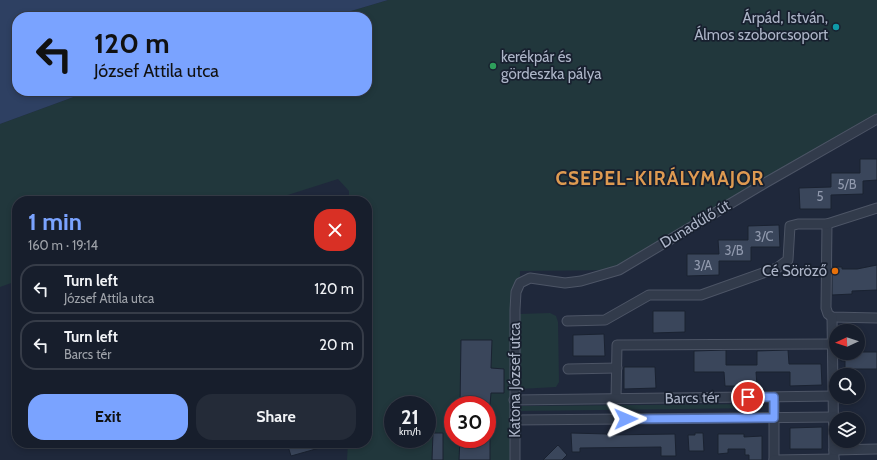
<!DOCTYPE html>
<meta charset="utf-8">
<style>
body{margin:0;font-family:Cabin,sans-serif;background:#242b38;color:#f1f3f6;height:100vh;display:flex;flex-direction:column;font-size:15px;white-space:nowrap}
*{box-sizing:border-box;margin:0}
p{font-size:13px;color:#9ea2a9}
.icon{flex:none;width:22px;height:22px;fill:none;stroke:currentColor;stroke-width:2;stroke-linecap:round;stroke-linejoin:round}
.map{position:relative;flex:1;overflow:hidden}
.drawer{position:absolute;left:12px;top:196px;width:360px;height:252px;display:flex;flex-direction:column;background:#171e2c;border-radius:16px;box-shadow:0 2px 6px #0003,0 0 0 1px #363c48}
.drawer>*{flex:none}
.hud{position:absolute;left:12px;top:12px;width:360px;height:84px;border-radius:16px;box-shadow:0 2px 6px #0003,0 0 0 1px #363c48;background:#7aa3ff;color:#111;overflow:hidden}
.needle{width:26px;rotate:267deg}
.tools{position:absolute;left:829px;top:324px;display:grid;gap:8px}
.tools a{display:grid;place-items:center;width:36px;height:36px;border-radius:50%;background:#171e2c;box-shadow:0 2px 6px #0003,0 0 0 1px #363c48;font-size:20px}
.speed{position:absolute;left:384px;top:396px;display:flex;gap:8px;font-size:20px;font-weight:700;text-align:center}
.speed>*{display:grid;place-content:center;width:52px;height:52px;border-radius:50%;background:#171e2c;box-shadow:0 2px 6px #0003,0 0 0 1px #363c48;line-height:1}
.speed small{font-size:10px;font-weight:400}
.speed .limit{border:6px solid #d22;background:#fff;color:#111}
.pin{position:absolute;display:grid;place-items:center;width:34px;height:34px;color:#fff;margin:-17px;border:2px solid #fff;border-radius:50%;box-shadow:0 1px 4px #0007}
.me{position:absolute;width:44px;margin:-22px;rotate:89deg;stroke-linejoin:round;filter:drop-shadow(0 0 3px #0008)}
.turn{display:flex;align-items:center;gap:14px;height:84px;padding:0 16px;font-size:18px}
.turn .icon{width:52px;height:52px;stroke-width:2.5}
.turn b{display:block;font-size:28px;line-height:34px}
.round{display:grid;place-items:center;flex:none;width:42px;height:42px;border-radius:16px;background:#242b38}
.headline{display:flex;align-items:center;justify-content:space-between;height:68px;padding:0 16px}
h1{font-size:24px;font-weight:700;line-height:30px;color:#7aa3ff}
.action{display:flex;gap:8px;margin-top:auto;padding:8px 16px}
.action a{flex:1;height:46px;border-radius:16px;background:#7aa3ff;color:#111;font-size:16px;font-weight:700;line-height:46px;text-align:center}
.action a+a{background:#242b38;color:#f1f3f6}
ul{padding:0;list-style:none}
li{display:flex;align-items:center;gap:12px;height:50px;margin:0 8px 6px;padding:0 8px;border:2px solid #363c48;border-radius:16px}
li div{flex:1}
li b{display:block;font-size:15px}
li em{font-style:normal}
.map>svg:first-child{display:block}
.green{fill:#21373c;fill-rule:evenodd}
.water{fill:#2e4062}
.building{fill:#3a465b;stroke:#1a2231}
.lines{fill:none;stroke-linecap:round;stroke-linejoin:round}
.minor-casing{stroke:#4d5566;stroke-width:11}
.minor{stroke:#323b4b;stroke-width:9}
.route-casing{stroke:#4f6aa6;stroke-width:10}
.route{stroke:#7aa3ff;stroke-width:7}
.culture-dot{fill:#0f9aa8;stroke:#18202f;stroke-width:1.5}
.leisure-dot{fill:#2e9e5b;stroke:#18202f;stroke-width:1.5}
.food-dot{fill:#e8710a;stroke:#18202f;stroke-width:1.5}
.labels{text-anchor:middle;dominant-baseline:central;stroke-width:3.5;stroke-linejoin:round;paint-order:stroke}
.number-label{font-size:13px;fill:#9099ad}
.poi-label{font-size:15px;fill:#adb5c8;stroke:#18202f;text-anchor:end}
.street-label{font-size:15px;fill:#adb5c8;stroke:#18202f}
.district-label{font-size:19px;font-weight:bold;letter-spacing:1px;fill:#de9a51;stroke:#18202f}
</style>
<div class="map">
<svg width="877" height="460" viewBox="0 0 877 460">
<rect width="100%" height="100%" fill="#1f283b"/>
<g class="green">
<path d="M388,0H877V120L626,270L520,271L519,314L550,313L556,316L558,322L559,382L556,387L519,389L514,460H347L348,443H367V201H349V191L338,179L269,201H17V281L0,287V124L90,91H367V17H331ZM393,405H427V439H393ZM453,405H487V439H453Z"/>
<polygon points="763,404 763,408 519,411 519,406"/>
</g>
<polygon class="water" points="0,0 388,0 331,17 17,17 17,91 90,91 0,124"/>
<g class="building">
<polygon points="860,159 877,159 877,180 863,181 863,194 831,195 831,209 800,209 799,188 831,187 831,173 860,173"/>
<polygon points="779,225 780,247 751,247 751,261 719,261 719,275 687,276 687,254 719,254 718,240 748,240 748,226"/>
<polygon points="877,265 877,290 852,291 852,294 832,295 832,267 842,267 842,269 857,269"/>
<polygon points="653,311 685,311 685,332 653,333"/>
<polygon points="604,334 605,356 573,356 573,335"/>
<polygon points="461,340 492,340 491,368 504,369 504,393 491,393 490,405 460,405"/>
<polygon points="726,350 726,365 757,365 757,351 788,350 789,364 821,364 822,385 790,386 790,372 756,372 757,386 725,386 724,372 694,372 694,351"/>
<polygon points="858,352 877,352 877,369 845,369 845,361 841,361 841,353"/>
<polygon points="624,367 655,367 656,388 624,389"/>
<polygon points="822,427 822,449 790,449 790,428"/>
<polygon points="433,433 443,433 443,460 432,460"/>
<polygon points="571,433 607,434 607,435 675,434 676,456 661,456 661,447 580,448 580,452 572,452"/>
<polygon points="695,433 703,433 704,451 689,451 688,435 695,435"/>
<polygon points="718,434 744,434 744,437 762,436 762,460 749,460 749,455 745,455 745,449 728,449 728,453 718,454"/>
<polygon points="460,439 490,439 490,460 459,460"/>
<polygon points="287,443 329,443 330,445 291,456"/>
<polygon points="558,445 567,455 562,460 543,460"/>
</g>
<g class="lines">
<g class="minor-casing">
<g id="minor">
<polyline points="827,224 826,308 828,314 832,317 877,318"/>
<polyline points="832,317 834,460"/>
<polyline points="567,321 605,320 649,295 701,295 777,268 788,260 790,226 798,224 827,224 877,208"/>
<polyline points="568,369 617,368"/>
<polyline points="774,397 774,460"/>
<polyline points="616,399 617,345 832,344"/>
<polyline points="514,400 833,396"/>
<polyline points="514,420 834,417"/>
<polyline points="834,450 877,449"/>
<polyline points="515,460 515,310 516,292 520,283 530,278 565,283 581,281 619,270 765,183 877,119"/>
<polyline points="774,460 834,459"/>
</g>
</g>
<use href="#minor" class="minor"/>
</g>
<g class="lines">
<g class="route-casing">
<polyline id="route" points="626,419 774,418 774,397 748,397"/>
</g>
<use href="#route" class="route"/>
</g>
<circle class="culture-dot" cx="836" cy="27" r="4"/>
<circle class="leisure-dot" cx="493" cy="66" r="4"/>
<circle class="food-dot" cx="835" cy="271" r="4"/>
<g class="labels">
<g class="number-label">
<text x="847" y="184">5/B</text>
<text x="820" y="196">5</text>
<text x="764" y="236">3/C</text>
<text x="734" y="250">3/B</text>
<text x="703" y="265">3/A</text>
</g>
<g class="poi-label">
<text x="828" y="18">Árpád, István,<tspan x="828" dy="17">Álmos szoborcsoport</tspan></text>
<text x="501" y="57" text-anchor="start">kerékpár és<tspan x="501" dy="17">gördeszka pálya</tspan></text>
<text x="827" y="271">Cé Söröző</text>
</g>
<g class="street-label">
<text transform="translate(695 224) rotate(-31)">Dunadűlő út</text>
<text transform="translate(515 380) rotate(-90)">Katona József utca</text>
<text transform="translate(692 398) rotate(-1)">Barcs tér</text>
</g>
<g class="district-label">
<text x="660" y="178">CSEPEL-KIRÁLYMAJOR</text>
</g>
</g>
</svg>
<div class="tools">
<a><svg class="needle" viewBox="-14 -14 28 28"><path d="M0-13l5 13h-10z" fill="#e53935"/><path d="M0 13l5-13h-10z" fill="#9ea2a9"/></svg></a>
<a><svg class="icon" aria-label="search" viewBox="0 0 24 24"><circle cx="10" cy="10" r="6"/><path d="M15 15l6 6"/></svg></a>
<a><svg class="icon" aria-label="layers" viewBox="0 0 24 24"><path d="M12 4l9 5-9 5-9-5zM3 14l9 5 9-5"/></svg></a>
</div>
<div class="speed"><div>21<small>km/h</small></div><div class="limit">30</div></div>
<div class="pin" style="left:748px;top:397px;background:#d93025"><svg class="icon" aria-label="arrive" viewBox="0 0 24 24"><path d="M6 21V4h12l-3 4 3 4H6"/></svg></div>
<svg class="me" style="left:626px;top:419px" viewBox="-20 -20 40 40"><path d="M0-17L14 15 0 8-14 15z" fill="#7aa3ff" stroke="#fff" stroke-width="4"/></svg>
<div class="hud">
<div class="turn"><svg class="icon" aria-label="left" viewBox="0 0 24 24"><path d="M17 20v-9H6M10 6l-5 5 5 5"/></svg><div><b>120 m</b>József Attila utca</div></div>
</div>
<section class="drawer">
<div class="headline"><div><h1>1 min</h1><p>160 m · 19:14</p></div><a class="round" style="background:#d93025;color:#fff"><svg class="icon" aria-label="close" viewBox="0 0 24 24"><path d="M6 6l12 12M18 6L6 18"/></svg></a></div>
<ul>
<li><svg class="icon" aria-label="left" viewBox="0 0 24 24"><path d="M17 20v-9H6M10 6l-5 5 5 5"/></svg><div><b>Turn left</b><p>József Attila utca</p></div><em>120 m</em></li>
<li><svg class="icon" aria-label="left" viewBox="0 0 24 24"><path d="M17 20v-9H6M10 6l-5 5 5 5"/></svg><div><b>Turn left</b><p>Barcs tér</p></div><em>20 m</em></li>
</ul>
<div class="action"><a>Exit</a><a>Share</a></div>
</section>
</div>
